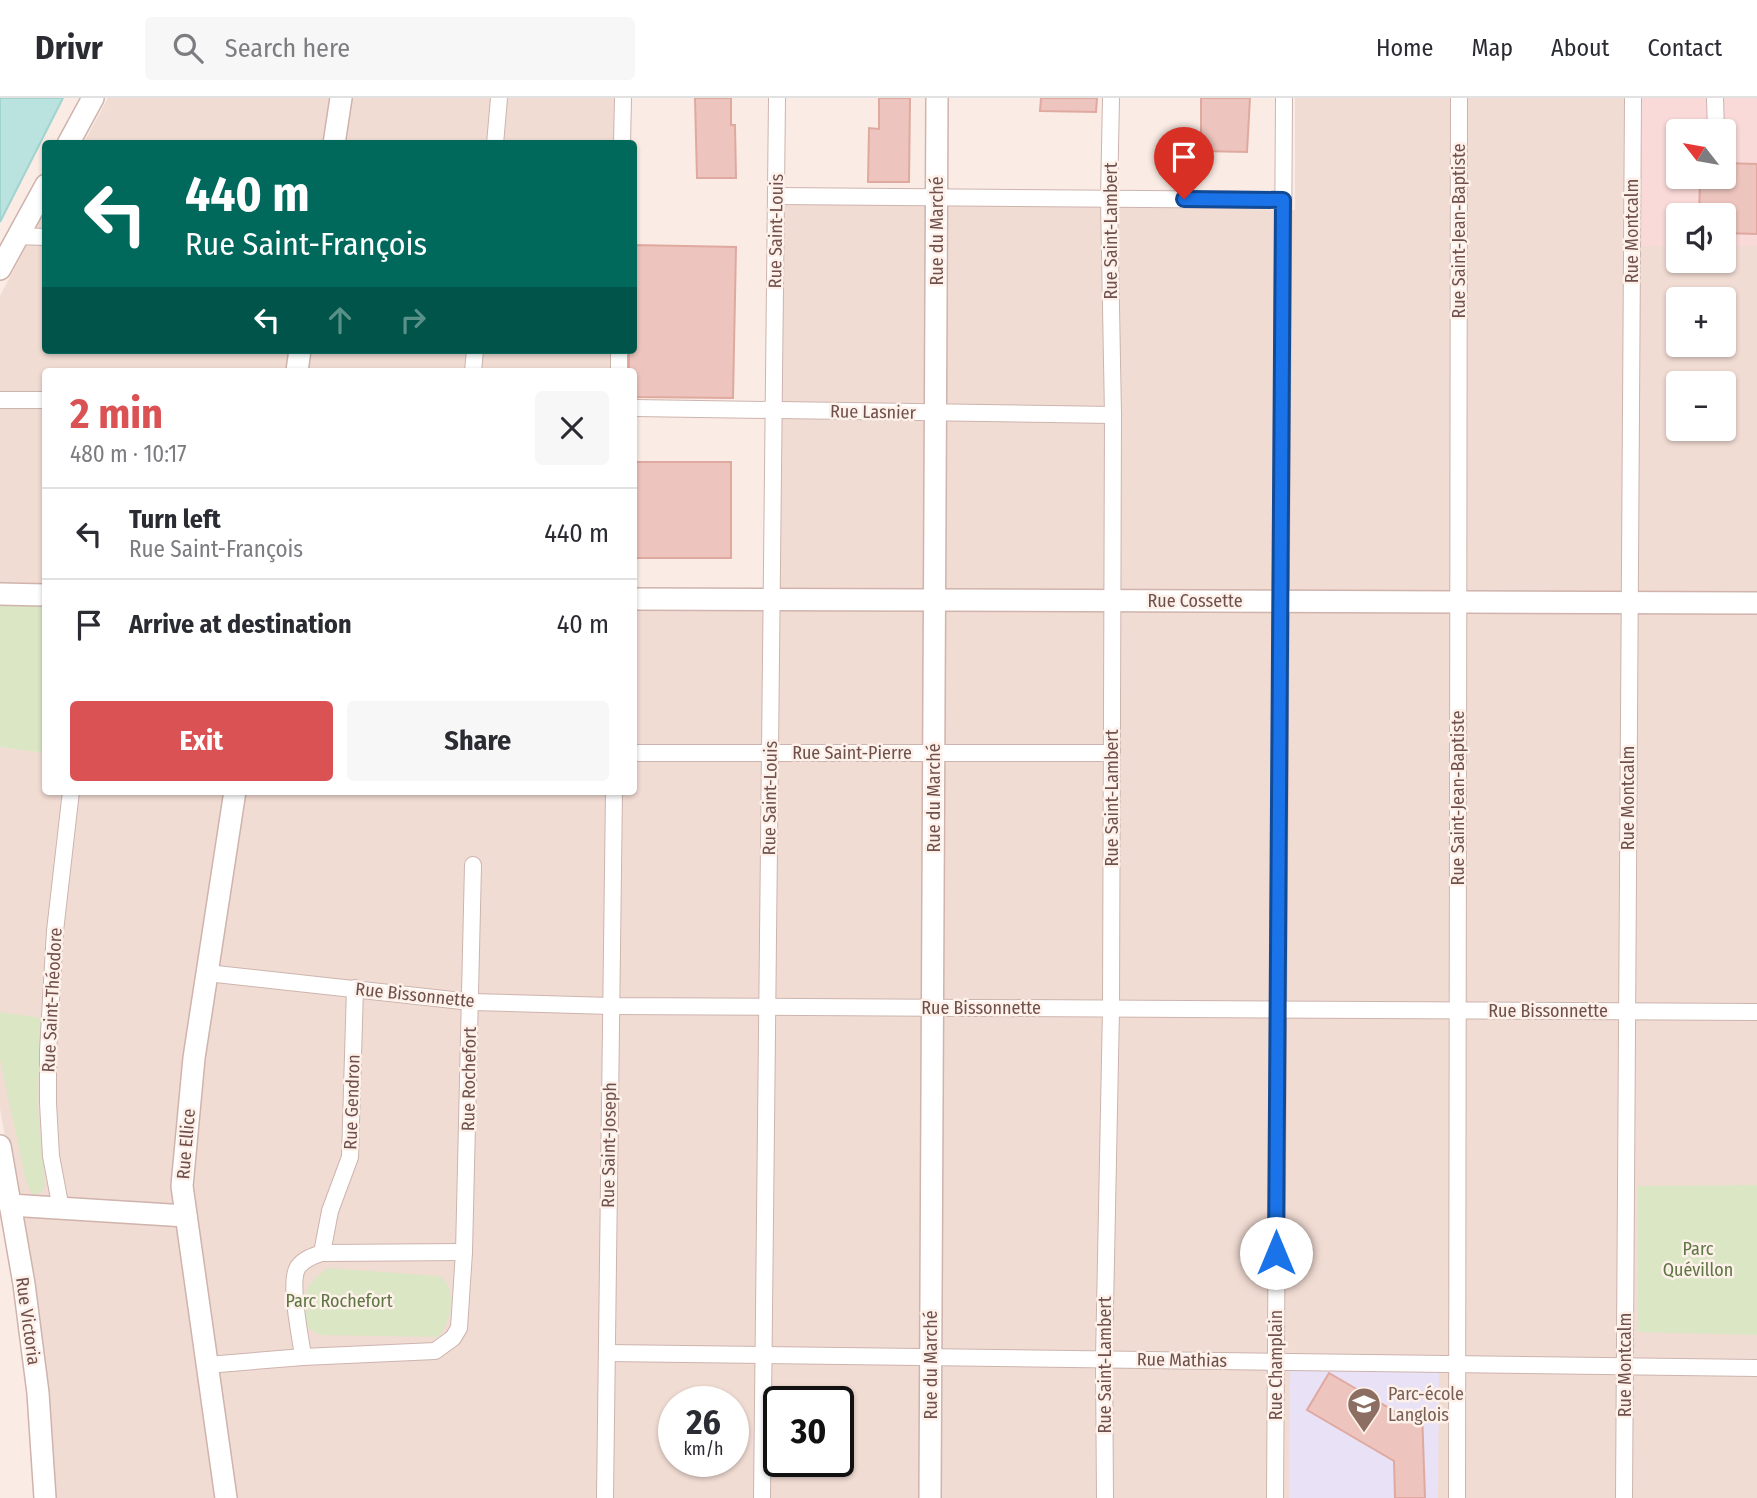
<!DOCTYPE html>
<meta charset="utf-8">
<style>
body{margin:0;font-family:"Fira Sans Condensed",sans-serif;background:#f7f7f7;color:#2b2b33;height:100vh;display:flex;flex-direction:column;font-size:26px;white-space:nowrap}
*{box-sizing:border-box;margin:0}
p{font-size:23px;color:#7c7c81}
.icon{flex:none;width:38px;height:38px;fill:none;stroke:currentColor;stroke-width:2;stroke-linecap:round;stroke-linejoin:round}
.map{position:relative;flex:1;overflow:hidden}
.sheet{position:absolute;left:42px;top:270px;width:595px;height:427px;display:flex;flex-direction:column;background:#fff;border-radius:7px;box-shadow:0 2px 5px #0004}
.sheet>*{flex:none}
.guide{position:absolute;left:42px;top:42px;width:595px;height:214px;border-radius:7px;box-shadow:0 2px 5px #0004;background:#00695c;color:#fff;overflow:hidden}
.needle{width:46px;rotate:301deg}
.fabs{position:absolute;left:1666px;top:21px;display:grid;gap:14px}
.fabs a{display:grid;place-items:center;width:70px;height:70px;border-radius:7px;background:#fff;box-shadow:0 2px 5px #0004;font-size:35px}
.speed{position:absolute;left:658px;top:1288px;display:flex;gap:14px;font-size:35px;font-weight:700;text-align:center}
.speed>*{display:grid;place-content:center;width:91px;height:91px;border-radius:50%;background:#fff;box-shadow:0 2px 5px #0004;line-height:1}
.speed small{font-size:18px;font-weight:400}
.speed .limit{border:4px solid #111;border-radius:10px;background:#fff;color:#111}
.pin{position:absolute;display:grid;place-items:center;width:60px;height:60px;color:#fff;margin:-72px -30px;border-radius:50% 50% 50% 0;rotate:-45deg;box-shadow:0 0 7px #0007}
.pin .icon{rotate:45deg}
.me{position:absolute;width:77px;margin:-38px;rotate:0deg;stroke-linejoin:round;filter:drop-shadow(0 0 5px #0008)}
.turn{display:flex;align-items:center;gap:24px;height:147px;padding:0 28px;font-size:32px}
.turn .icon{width:91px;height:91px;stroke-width:2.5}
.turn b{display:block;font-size:49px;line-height:60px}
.lanes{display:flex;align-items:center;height:66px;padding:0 28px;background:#0003;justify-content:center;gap:35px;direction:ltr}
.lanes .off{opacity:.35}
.round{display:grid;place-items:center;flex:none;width:74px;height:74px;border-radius:7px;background:#f7f7f7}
.head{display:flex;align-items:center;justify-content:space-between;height:119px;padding:0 28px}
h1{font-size:42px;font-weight:700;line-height:52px;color:#db5254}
.action{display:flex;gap:14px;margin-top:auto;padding:14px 28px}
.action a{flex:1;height:80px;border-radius:7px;background:#db5254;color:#fff;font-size:28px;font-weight:700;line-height:80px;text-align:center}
.action a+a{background:#f7f7f7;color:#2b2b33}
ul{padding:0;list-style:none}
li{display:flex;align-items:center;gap:21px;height:91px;padding:0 28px;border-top:2px solid #e1e1e2}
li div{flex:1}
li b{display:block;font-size:26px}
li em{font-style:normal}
header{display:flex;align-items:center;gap:42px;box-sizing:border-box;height:98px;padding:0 35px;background:#fff;border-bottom:2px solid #e1e1e2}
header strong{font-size:33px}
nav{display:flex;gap:38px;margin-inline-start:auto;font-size:24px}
.search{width:490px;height:63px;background:#f7f7f7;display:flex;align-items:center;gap:18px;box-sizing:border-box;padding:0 24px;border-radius:7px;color:#7c7c81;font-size:26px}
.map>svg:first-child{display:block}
.residential{fill:#f1dcd3;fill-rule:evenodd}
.commercial{fill:#fadad8;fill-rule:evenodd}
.education{fill:#e9e1f6}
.green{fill:#dae6c4}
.water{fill:#bae2de;stroke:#a1d3cf;stroke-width:2}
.building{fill:#edc5be;stroke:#dfa99f;stroke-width:2}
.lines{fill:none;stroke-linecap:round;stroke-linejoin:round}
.street-casing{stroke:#cdb4ae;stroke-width:18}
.secondary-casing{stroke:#cfb3ac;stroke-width:24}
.street{stroke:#fff;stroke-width:16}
.secondary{stroke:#fff;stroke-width:21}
.route-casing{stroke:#114b97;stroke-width:18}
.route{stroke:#1a73e8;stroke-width:12}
.labels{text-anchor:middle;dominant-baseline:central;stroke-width:5;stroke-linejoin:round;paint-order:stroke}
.street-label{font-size:18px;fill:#70504c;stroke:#fdf1ea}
.park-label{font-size:18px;fill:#5e7644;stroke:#fdf1ea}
.education-label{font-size:18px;fill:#785e54;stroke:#fdf1ea;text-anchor:start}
</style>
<header>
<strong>Drivr</strong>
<div class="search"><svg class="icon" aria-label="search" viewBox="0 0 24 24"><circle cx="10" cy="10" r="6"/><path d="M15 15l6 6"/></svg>Search here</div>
<nav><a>Home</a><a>Map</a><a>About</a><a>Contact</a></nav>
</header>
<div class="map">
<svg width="1757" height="1400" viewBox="0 0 1757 1400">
<rect width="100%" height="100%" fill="#faece4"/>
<g class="residential">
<polygon points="108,0 617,0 616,45 83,46"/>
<path d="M1295,0H1642L1640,148H1678V163H1724V148H1757V1400H53L32,1186L0,1011V649L45,655L46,693H634V508L778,510L782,103L1295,112ZM1678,201H1724V247H1678ZM1678,285H1724V331H1678ZM674,1304H733V1363H674ZM779,1304H838V1363H779Z"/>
<polygon points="45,112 46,252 613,252 613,273 46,273 45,504 0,502 0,198"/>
</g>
<path class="commercial" d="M1642,0H1757V148H1724V117H1678V148H1640ZM1678,33H1724V79H1678Z"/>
<polygon class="education" points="1439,1267 1438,1400 1289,1400 1290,1271"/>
<g class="green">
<polygon points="0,502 45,504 45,655 0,649"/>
<polygon points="0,914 42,920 37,1003 45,1086 43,1092 38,1096 32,1096 26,1083 0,961"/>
<polygon points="1757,1087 1757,1237 1638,1234 1638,1088"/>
<path d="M328,1170L438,1178C459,1187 451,1226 438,1239L320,1237L308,1230C298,1201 304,1187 328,1170Z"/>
</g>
<polygon class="water" points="0,0 63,0 0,124"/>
<g class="building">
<polygon points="695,0 731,0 731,27 735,27 736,80 697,80"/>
<polygon points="879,0 910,0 909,84 868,84 869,30 879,31"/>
<polygon points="1041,0 1097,0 1096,14 1040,13"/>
<polygon points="1201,0 1250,0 1247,54 1201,53"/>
<polygon points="1724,65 1757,66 1757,136 1724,135 1724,117 1699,117 1700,85 1714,85 1714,79 1724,79"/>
<polygon points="634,147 736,149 733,300 634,299 634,273 629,273 629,252 634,252"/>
<rect x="634" y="364" width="97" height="96"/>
<polygon points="1329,1275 1396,1314 1422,1313 1425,1400 1395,1400 1394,1363 1307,1312"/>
</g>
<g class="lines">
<g class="street-casing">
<g id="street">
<polyline points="1715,0 1716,33"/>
<polyline points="495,46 499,0"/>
<polyline points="622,46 623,0"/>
<polyline points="776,98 1283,102"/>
<polyline points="17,138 46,139"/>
<polyline points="473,273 475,252"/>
<polyline points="619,273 619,252"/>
<polyline points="0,302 46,302"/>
<polyline points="634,310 1113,317"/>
<polyline points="634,655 1112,655"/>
<polyline points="207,875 471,904 611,908 1757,914"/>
<polyline points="61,1111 51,1058 48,1005 48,953 55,833 71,693"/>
<polyline points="322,1155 330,1113 350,1059 355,890"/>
<polyline points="607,1255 1757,1270"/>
<path d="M303,1259C301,1240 288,1184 298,1169C304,1161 313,1158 322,1155L464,1154"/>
<polyline points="207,1267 303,1259 435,1253 453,1240 459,1230 464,1154 473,767"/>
<polyline points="605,1400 614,693"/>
<polyline points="762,1400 777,0"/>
<polyline points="1105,1400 1104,1261 1111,911 1113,317 1109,101 1111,0"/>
<polyline points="1275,1400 1284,0"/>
<polyline points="1457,1400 1459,0"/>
<polyline points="1624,1400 1633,0"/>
</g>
</g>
<g class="secondary-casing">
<g id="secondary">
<polyline points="68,46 93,0"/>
<polyline points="334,46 341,0"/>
<polyline points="0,171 46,87"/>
<polyline points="297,273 300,252"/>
<polyline points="0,496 46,497"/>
<polyline points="634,501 1757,505"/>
<polyline points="0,1048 24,1186 38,1295 45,1400"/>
<polyline points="10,1107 186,1118"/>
<polyline points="226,1400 182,1088 194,960 235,693"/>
<polyline points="930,1400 937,0"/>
</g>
</g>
<use href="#street" class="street"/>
<use href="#secondary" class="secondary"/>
</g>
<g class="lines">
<g class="route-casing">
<polyline id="route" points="1184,101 1283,102 1276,1155"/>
</g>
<use href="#route" class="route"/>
</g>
<defs>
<g id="school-pin" transform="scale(1.75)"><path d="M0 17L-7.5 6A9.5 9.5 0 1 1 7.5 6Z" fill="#8d6e63" stroke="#fdf1ea"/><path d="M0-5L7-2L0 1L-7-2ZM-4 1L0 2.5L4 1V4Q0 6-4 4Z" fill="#fff"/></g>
</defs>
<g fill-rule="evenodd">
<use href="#school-pin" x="1364" y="1306"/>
</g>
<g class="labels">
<g class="street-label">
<text transform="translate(776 133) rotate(-89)">Rue Saint-Louis</text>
<text transform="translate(937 133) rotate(-90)">Rue du Marché</text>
<text transform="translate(1111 133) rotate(-90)">Rue Saint-Lambert</text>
<text transform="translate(1459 133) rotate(-90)">Rue Saint-Jean-Baptiste</text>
<text transform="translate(1632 133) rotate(-90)">Rue Montcalm</text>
<text transform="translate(873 314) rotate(1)">Rue Lasnier</text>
<text x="1195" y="503">Rue Cossette</text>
<text x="852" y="655">Rue Saint-Pierre</text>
<text transform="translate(770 700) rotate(-89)">Rue Saint-Louis</text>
<text transform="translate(934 700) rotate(-90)">Rue du Marché</text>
<text transform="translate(1112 700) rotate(-90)">Rue Saint-Lambert</text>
<text transform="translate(1458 700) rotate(-90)">Rue Saint-Jean-Baptiste</text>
<text transform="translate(1628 700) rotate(-90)">Rue Montcalm</text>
<text transform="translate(415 897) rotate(6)">Rue Bissonnette</text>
<text transform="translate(52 902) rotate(-87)">Rue Saint-Théodore</text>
<text x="981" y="910">Rue Bissonnette</text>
<text x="1548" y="913">Rue Bissonnette</text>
<text transform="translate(469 981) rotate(-89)">Rue Rochefort</text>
<text transform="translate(352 1004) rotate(-88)">Rue Gendron</text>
<text transform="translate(186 1046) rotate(-85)">Rue Ellice</text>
<text transform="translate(609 1047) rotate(-89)">Rue Saint-Joseph</text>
<text transform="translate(28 1223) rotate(82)">Rue Victoria</text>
<text transform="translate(1182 1262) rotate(1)">Rue Mathias</text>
<text transform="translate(931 1267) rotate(-90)">Rue du Marché</text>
<text transform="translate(1105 1267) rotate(-90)">Rue Saint-Lambert</text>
<text transform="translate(1276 1267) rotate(-90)">Rue Champlain</text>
<text transform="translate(1625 1267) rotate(-90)">Rue Montcalm</text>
</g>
<g class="park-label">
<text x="1698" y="1151">Parc<tspan x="1698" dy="21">Quévillon</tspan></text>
<text x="339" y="1203">Parc Rochefort</text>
</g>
<g class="education-label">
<text x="1388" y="1296">Parc-école<tspan x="1388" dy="21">Langlois</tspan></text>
</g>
</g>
</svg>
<div class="fabs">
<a><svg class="needle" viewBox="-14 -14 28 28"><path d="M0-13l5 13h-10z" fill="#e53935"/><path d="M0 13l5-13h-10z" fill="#7c7c81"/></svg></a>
<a><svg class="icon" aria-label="sound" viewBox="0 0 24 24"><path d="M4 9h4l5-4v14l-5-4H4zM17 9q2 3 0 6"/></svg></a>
<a>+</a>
<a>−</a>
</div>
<div class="speed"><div>26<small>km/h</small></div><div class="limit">30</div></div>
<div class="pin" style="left:1184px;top:101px;background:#d93025"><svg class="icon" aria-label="arrive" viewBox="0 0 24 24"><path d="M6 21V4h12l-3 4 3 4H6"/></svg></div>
<svg class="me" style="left:1276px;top:1155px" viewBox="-20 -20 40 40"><circle r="19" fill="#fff"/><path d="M0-13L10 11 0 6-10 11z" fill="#1a73e8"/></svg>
<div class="guide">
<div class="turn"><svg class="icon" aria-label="left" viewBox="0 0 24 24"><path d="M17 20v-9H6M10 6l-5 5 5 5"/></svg><div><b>440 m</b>Rue Saint-François</div></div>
<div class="lanes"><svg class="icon" aria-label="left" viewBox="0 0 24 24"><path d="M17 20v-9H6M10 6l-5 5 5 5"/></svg><svg class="icon off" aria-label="ahead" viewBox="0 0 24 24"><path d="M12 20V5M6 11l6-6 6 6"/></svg><svg class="icon off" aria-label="right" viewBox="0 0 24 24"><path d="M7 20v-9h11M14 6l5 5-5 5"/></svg></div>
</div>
<section class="sheet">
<div class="head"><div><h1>2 min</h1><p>480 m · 10:17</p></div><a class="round"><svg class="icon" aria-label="close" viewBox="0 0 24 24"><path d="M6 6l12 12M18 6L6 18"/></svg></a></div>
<ul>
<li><svg class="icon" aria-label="left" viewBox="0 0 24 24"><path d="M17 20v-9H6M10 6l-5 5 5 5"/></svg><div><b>Turn left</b><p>Rue Saint-François</p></div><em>440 m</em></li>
<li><svg class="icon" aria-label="arrive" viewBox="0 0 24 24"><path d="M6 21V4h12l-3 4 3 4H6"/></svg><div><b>Arrive at destination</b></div><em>40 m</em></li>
</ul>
<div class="action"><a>Exit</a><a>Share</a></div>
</section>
</div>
